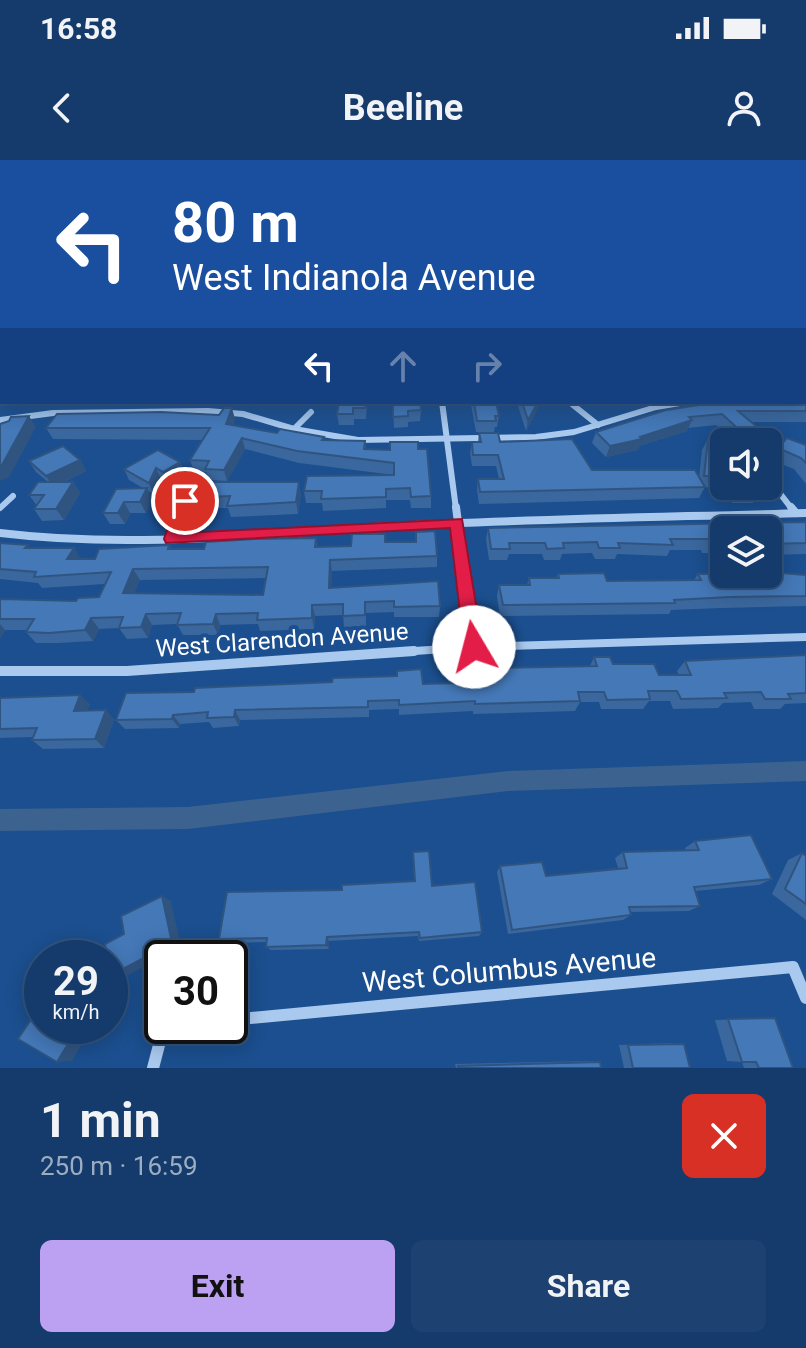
<!DOCTYPE html>
<meta charset="utf-8">
<style>
body{margin:0;font-family:Roboto,sans-serif;background:#1d4271;color:#f1f3f6;height:100vh;display:flex;flex-direction:column;font-size:30px;white-space:nowrap}
*{box-sizing:border-box;margin:0}
p{font-size:26px;color:#9dadc1}
.icon{flex:none;width:44px;height:44px;fill:none;stroke:currentColor;stroke-width:2;stroke-linecap:round;stroke-linejoin:round}
.map{position:relative;height:908px;overflow:hidden}
.drawer{display:flex;flex-direction:column;background:#143b6b;flex:1}
.drawer>*{flex:none}
.top-card{position:absolute;left:0px;top:0px;width:806px;height:244px;box-shadow:0 4px 20px #0003,0 0 0 2px #33557e;background:#1a4fa0;color:#fff;overflow:hidden}
.buttons{position:absolute;left:710px;top:268px;display:grid;gap:16px}
.buttons a{display:grid;place-items:center;width:72px;height:72px;border-radius:12px;background:#143b6b;box-shadow:0 4px 20px #0003,0 0 0 2px #33557e;font-size:40px}
.speed{position:absolute;left:24px;top:780px;display:flex;gap:16px;font-size:40px;font-weight:700;text-align:center}
.speed>*{display:grid;place-content:center;width:104px;height:104px;border-radius:50%;background:#143b6b;box-shadow:0 4px 20px #0003,0 0 0 2px #33557e;line-height:1}
.speed small{font-size:20px;font-weight:400}
.speed .limit{border:4px solid #111;border-radius:12px;background:#fff;color:#111}
.pin{position:absolute;display:grid;place-items:center;width:68px;height:68px;color:#fff;margin:-34px;border:4px solid #fff;border-radius:50%;box-shadow:0 2px 8px #0007}
.me{position:absolute;width:88px;margin:-44px;rotate:352deg;stroke-linejoin:round;filter:drop-shadow(0 0 6px #0008)}
.turn{display:flex;align-items:center;gap:28px;height:168px;padding:0 40px;font-size:36px}
.turn .icon{width:104px;height:104px;stroke-width:2.5}
.turn b{display:block;font-size:56px;line-height:68px}
.lanes{display:flex;align-items:center;height:76px;padding:0 40px;background:#0003;justify-content:center;gap:40px;direction:ltr}
.lanes .off{opacity:.35}
.round{display:grid;place-items:center;flex:none;width:84px;height:84px;border-radius:12px;background:#1d4271}
.summary{display:flex;align-items:center;justify-content:space-between;height:136px;padding:0 40px}
h1{font-size:48px;font-weight:700;line-height:60px}
.button{display:flex;gap:16px;margin-top:auto;padding:16px 40px}
.button a{flex:1;height:92px;border-radius:12px;background:#bca0f2;color:#111;font-size:32px;font-weight:700;line-height:92px;text-align:center}
.button a+a{background:#1d4271;color:#f1f3f6}
.status{display:flex;justify-content:space-between;align-items:center;height:56px;padding:0 40px;background:#143b6b;direction:ltr}
.status svg{height:22px;fill:currentColor}
header{display:flex;justify-content:space-between;align-items:center;height:104px;padding:0 40px;background:#143b6b;font-size:36px;font-weight:700}
.map>svg:first-child{display:block}
.lines{fill:none;stroke-linecap:round;stroke-linejoin:round}
.canal{fill:#3c6290;fill-rule:evenodd}
.minor-far3{stroke:#a9c9ee;stroke-width:6}
.minor-far2{stroke:#a9c9ee;stroke-width:8}
.minor-far1{stroke:#a9c9ee;stroke-width:10}
.minor{stroke:#a9c9ee;stroke-width:12}
.secondary{fill:#d6e6fa;fill-rule:evenodd}
.wall{fill:#3a679d;fill-rule:evenodd}
.shaded-wall{fill:#305480}
.building{fill:#4478b7;stroke:#305480;stroke-width:2;fill-rule:evenodd}
.route{fill:#e11d48;stroke:#92132f;stroke-width:2}
.labels{text-anchor:middle;dominant-baseline:central;stroke-width:8;stroke-linejoin:round;paint-order:stroke}
.street-label{font-size:24px;fill:#fff;stroke:#1b4f8f}
.near-street-label{font-size:28px;fill:#fff;stroke:#1b4f8f}
</style>
<div class="status"><b>16:58</b><svg viewBox="0 0 49 12"><path d="M0 12V9h3v3zM5 12V6h3v6zM10 12V3h3v9zM15 12V0h3v12zM26 1h20v11H26zM47 4h2v5h-2z"/></svg></div>
<header><svg class="icon" aria-label="back" viewBox="0 0 24 24"><path d="M15 5l-7 7 7 7"/></svg>Beeline<svg class="icon" aria-label="person" viewBox="0 0 24 24"><circle cx="12" cy="8" r="4"/><path d="M4 21q1-7 8-7t8 7"/></svg></header>
<div class="map">
<svg width="806" height="908" viewBox="0 0 806 908">
<rect width="100%" height="100%" fill="#1b4f8f"/>
<g class="lines">
<polygon class="canal" points="806,601 806,621 508,631 188,669 0,671 0,649 188,647 508,611"/>
<g class="minor-far3">
<polyline points="442,242 456,349"/>
<polyline points="573,245 598,265"/>
<polyline points="0,260 53,253 208,251 243,254 294,269 358,280 536,277 574,272 656,247 686,242"/>
<polyline points="294,269 311,252"/>
<polyline points="768,318 792,349"/>
<polyline points="0,348 13,336"/>
<polyline points="182,349 185,341"/>
</g>
<g class="minor-far2">
<polyline points="456,347 474,487"/>
<polyline points="791,347 796,353"/>
<path d="M0,373C131,389 263,374 394,366C531,359 669,357 806,353"/>
<polyline points="172,379 183,347"/>
<polyline points="385,493 474,487 806,477"/>
</g>
<polyline class="minor-far1" points="0,511 127,511 414,491"/>
<g class="minor">
<polyline points="230,860 793,807 806,838"/>
<polyline points="153,908 164,866"/>
</g>
<rect class="secondary" x="0" y="143" width="2" height="3"/>
</g>
<g class="wall">
<polygon points="806,230 806,262 751,262 775,282 768,293 768,282 724,282 724,326 757,326 761,332 753,343 732,343 723,328 705,327 699,338 479,344 477,330 478,319 499,319 496,306 472,306 470,293 472,282 478,282 479,273 500,282 592,310 699,317 702,290 708,279 728,276 716,265 688,268 687,271 639,286 638,290 606,297 592,283 596,272"/>
<polygon points="393,242 421,250 420,261 408,262 408,267 394,268"/>
<polygon points="466,242 496,242 499,256 497,267 495,267 494,272 476,272 471,245 467,245"/>
<polygon points="518,242 541,242 526,271 518,246"/>
<polygon points="367,243 366,259 354,259 354,265 339,265 337,254"/>
<polygon points="235,259 233,265 277,273 324,277 324,280 365,281 366,289 418,289 431,336 431,348 411,348 410,340 386,340 386,348 323,351 322,343 306,343 304,331 394,315 299,303 245,289 227,321 209,320 206,312 194,311 190,300 203,280 53,279 46,268"/>
<polygon points="806,285 806,324 794,309 771,300 778,288"/>
<polygon points="80,300 86,311 64,322 73,322 80,333 64,360 42,361 34,349 37,346 29,335 48,322 36,312 29,301"/>
<polygon points="180,302 185,313 168,323 161,319 154,335 148,331 152,340 146,353 130,353 125,364 110,364 103,353 143,328 129,320 124,309"/>
<polygon points="301,333 298,354 231,357 228,348 212,348 208,337"/>
<polygon points="806,362 806,394 768,395 768,370 724,370 724,397 718,397 716,393 702,393 701,390 670,390 667,396 617,394 615,399 595,399 592,393 562,394 560,400 544,400 542,394 509,394 507,400 489,400 486,379 488,368"/>
<path d="M416,372L437,396V407L332,411L331,428L440,446L439,457H394V452L366,453V466L344,467L343,455L315,456L314,469L260,471L258,464L220,465L218,475H183L177,464L152,465L148,478L127,479L119,468L99,469L93,481L58,483H36L26,472L28,470H5L0,478V439L76,441L99,437L105,424L42,428L38,423L0,419V383L81,399H95L169,385L171,389H204L316,378L317,387L351,386L385,382H415ZM266,418L263,435L134,433L140,420Z"/>
<polygon points="558,414 607,421 694,420 698,414 719,418 751,418 754,414 806,415 806,446 721,448 671,450 669,454 500,456 497,436 499,425 527,425 529,418 556,418"/>
<polygon points="806,495 806,543 785,544 780,549 754,549 751,542 723,543 718,548 673,549 670,541 649,541 643,549 601,549 599,542 580,542 575,551 473,554 473,551 399,555 399,549 369,550 369,557 240,560 239,566 213,568 209,562 180,564 179,568 125,569 116,560 194,532 489,522 488,518 491,508 590,506 594,497 613,504 659,515 679,515 677,511 685,501"/>
<polygon points="0,538 90,544 87,550 114,559 104,588 43,589 32,580 33,577 0,578"/>
<polygon points="695,681 772,719 759,725 695,731 700,746 689,751 630,752 631,755 623,760 508,774 497,712 500,706 546,716 618,708 615,698 623,692 686,691 685,688"/>
<polygon points="413,692 432,726 482,772 479,776 419,781 418,776 329,781 329,789 271,790 266,787 267,782 226,783 219,779 342,730 414,721"/>
<polygon points="802,693 806,696 806,760 772,734 788,700"/>
<polygon points="775,858 793,908 744,908 742,902 727,901 715,860"/>
<polygon points="672,883 690,908 624,908 619,885"/>
<polygon points="592,901 600,902 601,908 456,908 455,904"/>
</g>
<g class="shaded-wall">
<polygon points="538,242 541,242 526,271 528,260"/>
<polygon points="615,242 626,242 614,246"/>
<polygon points="232,248 235,259 229,275 226,264"/>
<polygon points="29,256 36,267 9,317 0,321 0,306"/>
<polygon points="692,260 687,271 639,286 638,290 606,297 610,286"/>
<polygon points="242,278 245,289 227,321 224,310"/>
<polygon points="775,282 768,293 768,283"/>
<polygon points="80,300 86,311 53,327 46,316"/>
<polygon points="180,302 185,313 168,323 163,312"/>
<polygon points="156,308 161,319 154,335 149,323"/>
<polygon points="73,322 80,333 64,360 56,349"/>
<polygon points="299,322 301,333 298,354 296,342"/>
<polygon points="147,328 152,340 146,353 140,342"/>
<polygon points="124,342 130,353 125,364 118,353"/>
<polygon points="74,388 81,399 67,399"/>
<polygon points="330,400 332,411 331,439 329,428"/>
<polygon points="133,409 140,420 130,444 123,433"/>
<polygon points="312,445 315,456 314,469 312,458"/>
<polygon points="146,454 152,465 148,478 141,467"/>
<polygon points="216,454 220,465 218,475 213,464"/>
<polygon points="91,458 99,469 93,481 85,470"/>
<polygon points="0,464 5,470 0,478"/>
<polygon points="80,535 90,544 84,560 74,551"/>
<polygon points="106,550 114,559 104,588 95,579"/>
<polygon points="235,550 240,560 239,566 234,557"/>
<polygon points="173,555 180,564 179,568 172,559"/>
<polygon points="162,736 171,741 181,787 121,819 110,816"/>
<polygon points="327,777 329,781 329,789 326,785"/>
<polygon points="110,821 117,825 110,836"/>
<polygon points="79,866 92,866 72,901 57,902"/>
</g>
<g class="building">
<rect x="804" y="143" width="2" height="17"/>
<polygon points="804,228 806,230 806,251 738,251 775,282 724,282 724,316 704,316 708,279 744,274 722,254 689,257 692,260 640,277 642,279 610,286 596,272 666,250 719,242 804,242"/>
<polygon points="339,242 366,242 365,248 353,248 353,254 337,254"/>
<polygon points="393,242 420,242 421,250 408,251 408,256 393,257"/>
<polygon points="474,242 496,242 499,256 495,256 496,261 477,261"/>
<polygon points="522,242 538,242 528,260"/>
<polygon points="224,248 232,248 226,264 277,273 280,269 324,277 322,280 365,281 364,289 390,290 390,282 418,282 418,289 427,289 431,336 411,337 410,328 386,329 386,337 321,339 322,331 304,331 307,316 394,315 394,303 297,291 245,279 242,278 224,310 205,309 209,301 190,300 210,268 46,268 57,254 161,252 219,255"/>
<polygon points="29,256 2,305 0,306 0,264 9,261 11,257"/>
<polygon points="479,273 498,273 500,282 572,279 592,310 695,310 705,327 480,332 478,319 504,319 498,295 473,295 472,282 481,282"/>
<polygon points="787,278 806,285 806,303 801,298 778,288"/>
<polygon points="63,286 80,300 46,316 29,301"/>
<polygon points="158,290 180,302 163,312 156,308 149,323 124,309"/>
<polygon points="38,322 73,322 56,349 34,349 44,335 29,335"/>
<polygon points="213,322 299,322 296,342 227,346 230,336 208,337"/>
<polygon points="735,326 757,326 761,332 739,332"/>
<polygon points="147,328 140,342 124,342 118,353 103,353 116,329"/>
<polygon points="806,362 806,383 768,384 768,370 724,370 724,383 723,381 709,382 708,379 670,379 673,385 618,383 620,388 599,388 597,382 563,383 564,388 547,389 545,383 509,383 510,389 491,389 488,368"/>
<path d="M435,371L437,396L330,400L329,428L438,421L440,446L394,447V441L365,442V455L343,456V444L312,445V458L257,460L258,453L216,454L213,464L177,465L181,453L146,454L141,467L119,468L123,457L91,458L85,470L49,473L26,472L34,459H0V439L76,441L78,438L99,437L111,412L34,417L36,412L0,409V383L28,385L25,388H74L67,399H95L99,389L169,385L168,389H204L206,382L255,379L316,378L315,387L351,386L352,374H385V382H416V372ZM268,407L263,435L123,433L133,409Z"/>
<polygon points="768,412 806,415 806,436 729,437 674,440 675,443 503,445 499,425 530,425 529,418 559,418 558,414 604,413 607,421 701,420 698,414 716,414 719,418 760,418 758,414 768,414"/>
<polygon points="806,495 806,533 788,534 791,539 765,539 761,532 724,533 727,538 681,539 677,531 648,531 650,539 607,540 604,532 578,532 580,541 475,544 475,541 399,545 399,540 368,541 368,547 235,550 234,557 207,558 208,552 173,555 172,559 116,560 126,533 194,532 195,528 332,522 333,518 397,516 397,511 421,509 423,524 493,522 491,508 597,506 594,497 610,497 613,504 654,504 659,515 691,515 685,501"/>
<polygon points="80,535 74,551 106,550 95,579 32,580 37,568 0,569 0,538"/>
<polygon points="751,675 772,719 694,727 700,746 629,747 631,755 512,770 500,706 542,702 546,716 627,708 623,692 699,690 695,681"/>
<polygon points="429,691 432,726 475,722 482,772 420,778 419,772 327,777 326,785 266,787 267,778 219,779 227,732 342,730 342,725 415,721 413,692"/>
<polygon points="802,693 806,696 806,744 785,729"/>
<polygon points="162,736 172,783 110,816 110,798 107,798 105,784 124,774 121,756"/>
<polygon points="42,843 42,866 79,866 57,902 18,879"/>
<polygon points="775,858 793,908 759,908 756,902 742,902 728,859"/>
<polygon points="684,884 690,908 633,908 628,885"/>
<polygon points="600,902 601,908 458,908 458,906"/>
</g>
<linearGradient id="sky" x2="0" y2="1"><stop stop-color="#0f2b4f"/><stop offset="0.53" stop-color="#39639b"/><stop offset="1" stop-color="#39639b" stop-opacity="0"/></linearGradient>
<rect width="806" height="271" fill="url(#sky)"/>
<polygon class="route" points="185,336 192,341 182,373 462,359 483,487 481,493 467,493 464,487 450,368 166,383 164,379 177,341"/>
<g class="labels">
<g class="street-label">
<text transform="translate(282 480) rotate(-4)">West Clarendon Avenue</text>
</g>
<g class="near-street-label">
<text transform="translate(509 810) rotate(-5)">West Columbus Avenue</text>
</g>
</g>
</svg>
<div class="buttons">
<a><svg class="icon" aria-label="sound" viewBox="0 0 24 24"><path d="M4 9h4l5-4v14l-5-4H4zM17 9q2 3 0 6"/></svg></a>
<a><svg class="icon" aria-label="layers" viewBox="0 0 24 24"><path d="M12 4l9 5-9 5-9-5zM3 14l9 5 9-5"/></svg></a>
</div>
<div class="speed"><div>29<small>km/h</small></div><div class="limit">30</div></div>
<div class="pin" style="left:185px;top:341px;background:#d93025"><svg class="icon" aria-label="arrive" viewBox="0 0 24 24"><path d="M6 21V4h12l-3 4 3 4H6"/></svg></div>
<svg class="me" style="left:474px;top:487px" viewBox="-20 -20 40 40"><circle r="19" fill="#fff"/><path d="M0-13L10 11 0 6-10 11z" fill="#e11d48"/></svg>
<div class="top-card">
<div class="turn"><svg class="icon" aria-label="left" viewBox="0 0 24 24"><path d="M17 20v-9H6M10 6l-5 5 5 5"/></svg><div><b>80 m</b>West Indianola Avenue</div></div>
<div class="lanes"><svg class="icon" aria-label="left" viewBox="0 0 24 24"><path d="M17 20v-9H6M10 6l-5 5 5 5"/></svg><svg class="icon off" aria-label="ahead" viewBox="0 0 24 24"><path d="M12 20V5M6 11l6-6 6 6"/></svg><svg class="icon off" aria-label="right" viewBox="0 0 24 24"><path d="M7 20v-9h11M14 6l5 5-5 5"/></svg></div>
</div>
</div>
<section class="drawer">
<div class="summary"><div><h1>1 min</h1><p>250 m · 16:59</p></div><a class="round" style="background:#d93025;color:#fff"><svg class="icon" aria-label="close" viewBox="0 0 24 24"><path d="M6 6l12 12M18 6L6 18"/></svg></a></div>
<div class="button"><a>Exit</a><a>Share</a></div>
</section>
